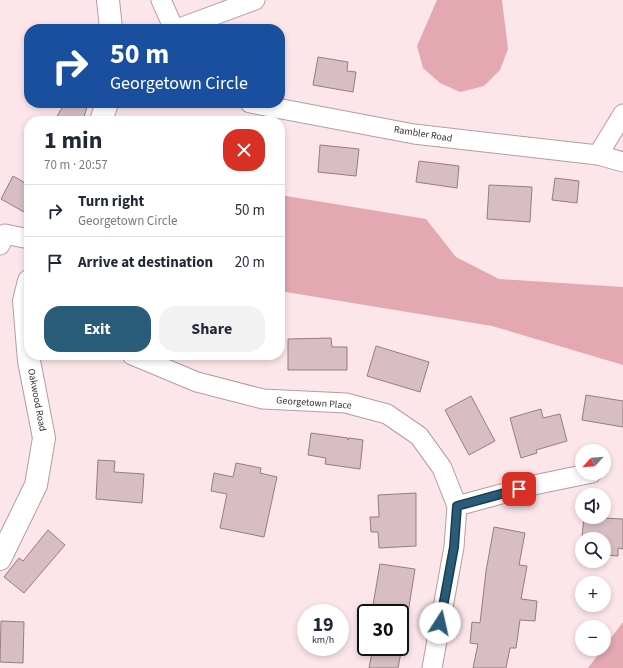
<!DOCTYPE html>
<meta charset="utf-8">
<style>
body{margin:0;font-family:"Source Sans 3",sans-serif;background:#f2f2f3;color:#1f2937;height:100vh;display:flex;flex-direction:column;font-size:15px;white-space:nowrap}
*{box-sizing:border-box;margin:0}
p{font-size:13px;color:#747a83}
.icon{flex:none;width:22px;height:22px;fill:none;stroke:currentColor;stroke-width:2;stroke-linecap:round;stroke-linejoin:round}
.map{position:relative;flex:1;overflow:hidden}
.sheet{position:absolute;left:24px;top:116px;width:261px;height:244px;display:flex;flex-direction:column;background:#fff;border-radius:16px;box-shadow:0 2px 6px #0003}
.sheet>*{flex:none}
.top-card{position:absolute;left:24px;top:24px;width:261px;height:84px;border-radius:16px;box-shadow:0 2px 6px #0003;background:#1a4fa0;color:#fff;overflow:hidden}
.needle{width:26px;rotate:244deg}
.fabs{position:absolute;left:575px;top:444px;display:grid;gap:8px}
.fabs a{display:grid;place-items:center;width:36px;height:36px;border-radius:50%;background:#fff;box-shadow:0 2px 6px #0003;font-size:20px}
.speed{position:absolute;left:297px;top:604px;display:flex;gap:8px;font-size:20px;font-weight:700;text-align:center}
.speed>*{display:grid;place-content:center;width:52px;height:52px;border-radius:50%;background:#fff;box-shadow:0 2px 6px #0003;line-height:1}
.speed small{font-size:10px;font-weight:400}
.speed .limit{border:2px solid #111;border-radius:6px;background:#fff;color:#111}
.pin{position:absolute;display:grid;place-items:center;width:34px;height:34px;color:#fff;margin:-17px;border-radius:8px;box-shadow:0 2px 6px #0006}
.me{position:absolute;width:44px;margin:-22px;rotate:10deg;stroke-linejoin:round;filter:drop-shadow(0 0 3px #0008)}
.turn{display:flex;align-items:center;gap:14px;height:84px;padding:0 20px;font-size:18px}
.turn .icon{width:52px;height:52px;stroke-width:2.5}
.turn b{display:block;font-size:28px;line-height:34px}
.round{display:grid;place-items:center;flex:none;width:42px;height:42px;border-radius:16px;background:#f2f2f3}
.headline{display:flex;align-items:center;justify-content:space-between;height:68px;padding:0 20px}
h1{font-size:24px;font-weight:700;line-height:30px}
.primary-button{display:flex;gap:8px;margin-top:auto;padding:8px 20px}
.primary-button a{flex:1;height:46px;border-radius:16px;background:#285c78;color:#fff;font-size:16px;font-weight:700;line-height:46px;text-align:center}
.primary-button a+a{background:#f2f2f3;color:#1f2937}
ul{padding:0;list-style:none}
li{display:flex;align-items:center;gap:12px;height:52px;padding:0 20px;border-top:1px solid #e0e1e3}
li div{flex:1}
li b{display:block;font-size:15px}
li em{font-style:normal}
.map>svg:first-child{display:block}
.forest{fill:#e3a8b2}
.building{fill:#d8bec2;stroke:#957d81}
.lines{fill:none;stroke-linecap:round;stroke-linejoin:round}
.minor-casing{stroke:#b59ca0;stroke-width:21}
.major-casing{stroke:#b59ca0;stroke-width:24}
.minor{stroke:#fff;stroke-width:19}
.major{stroke:#fff;stroke-width:22}
.route-casing{stroke:#1a3c4e;stroke-width:10}
.route{stroke:#285c78;stroke-width:7}
.labels{text-anchor:middle;dominant-baseline:central;stroke-width:4;stroke-linejoin:round;paint-order:stroke}
.street-label{font-size:10px;fill:#3b3132;stroke:#fff}
</style>
<div class="map">
<svg width="623" height="668" viewBox="0 0 623 668">
<rect width="100%" height="100%" fill="#fce6e9"/>
<g class="forest">
<polygon points="437,0 502,0 508,49 500,70 484,86 460,92 440,83 423,68 417,46"/>
<polygon points="280,195 426,219 456,257 499,279 623,287 623,365 492,326 280,291"/>
<polygon points="623,622 623,668 588,668"/>
</g>
<g class="building">
<polygon points="318,57 348,62 347,71 356,72 353,92 313,85"/>
<polygon points="65,103 88,103 83,121 54,121"/>
<polygon points="320,145 359,149 356,176 318,172"/>
<polygon points="419,161 459,166 457,188 416,182"/>
<polygon points="13,176 29,185 29,202 24,212 1,199"/>
<polygon points="555,178 579,181 577,203 552,200"/>
<polygon points="489,185 532,187 530,222 487,219"/>
<polygon points="331,338 332,347 347,347 347,370 288,370 288,339"/>
<polygon points="376,346 429,362 420,392 367,376"/>
<polygon points="586,395 623,401 623,427 582,420"/>
<polygon points="471,396 495,441 469,455 445,410"/>
<polygon points="541,409 543,418 560,414 567,441 536,450 537,453 521,458 510,418"/>
<polygon points="311,433 348,438 348,440 349,438 363,440 360,469 325,464 326,458 308,455"/>
<polygon points="98,460 115,461 114,472 144,474 142,503 96,499"/>
<polygon points="236,463 261,468 260,473 277,477 264,537 220,528 227,494 211,491 214,473 233,477"/>
<polygon points="416,493 416,546 379,548 378,532 371,532 370,517 379,517 378,495"/>
<polygon points="584,517 623,519 623,549 618,548 618,556 604,555 604,539 582,539 581,546"/>
<polygon points="494,527 525,533 519,565 527,566 521,599 537,601 535,621 520,620 516,648 510,648 506,668 473,668 478,644 470,643 472,622 480,623 486,571"/>
<polygon points="48,530 65,545 24,593 4,577 19,558 23,561"/>
<polygon points="380,564 415,569 408,613 372,611"/>
<polygon points="1,621 24,622 23,663 0,662"/>
<polygon points="373,647 402,647 398,668 369,668"/>
</g>
<g class="lines">
<g class="minor-casing">
<g id="minor">
<polyline points="161,0 174,29"/>
<polyline points="177,29 255,0"/>
<polyline points="250,103 414,134 598,155 623,162"/>
<polyline points="598,155 623,114"/>
<polyline points="0,245 5,234 29,239"/>
<polyline points="132,355 197,382 263,399 346,403 387,414 419,436 442,468 457,506 454,547 432,668"/>
<polyline points="457,506 534,485 592,473"/>
</g>
</g>
<g class="major-casing">
<g id="major">
<polyline points="108,0 111,29"/>
<polyline points="101,121 107,103"/>
<polyline points="0,559 36,485 44,438 29,361 24,301 29,281"/>
</g>
</g>
<use href="#minor" class="minor"/>
<use href="#major" class="major"/>
</g>
<g class="lines">
<g class="route-casing">
<polyline id="route" points="440,623 454,547 457,506 519,489"/>
</g>
<use href="#route" class="route"/>
</g>
<g class="labels">
<g class="street-label">
<text transform="translate(423 134) rotate(9)">Rambler Road</text>
<text transform="translate(37 400) rotate(79)">Oakwood Road</text>
<text transform="translate(314 403) rotate(4)">Georgetown Place</text>
</g>
</g>
</svg>
<div class="fabs">
<a><svg class="needle" viewBox="-14 -14 28 28"><path d="M0-13l5 13h-10z" fill="#e53935"/><path d="M0 13l5-13h-10z" fill="#747a83"/></svg></a>
<a><svg class="icon" aria-label="sound" viewBox="0 0 24 24"><path d="M4 9h4l5-4v14l-5-4H4zM17 9q2 3 0 6"/></svg></a>
<a><svg class="icon" aria-label="search" viewBox="0 0 24 24"><circle cx="10" cy="10" r="6"/><path d="M15 15l6 6"/></svg></a>
<a>+</a>
<a>−</a>
</div>
<div class="speed"><div>19<small>km/h</small></div><div class="limit">30</div></div>
<div class="pin" style="left:519px;top:489px;background:#d93025"><svg class="icon" aria-label="arrive" viewBox="0 0 24 24"><path d="M6 21V4h12l-3 4 3 4H6"/></svg></div>
<svg class="me" style="left:440px;top:623px" viewBox="-20 -20 40 40"><circle r="19" fill="#fff"/><path d="M0-13L10 11 0 6-10 11z" fill="#285c78"/></svg>
<div class="top-card">
<div class="turn"><svg class="icon" aria-label="right" viewBox="0 0 24 24"><path d="M7 20v-9h11M14 6l5 5-5 5"/></svg><div><b>50 m</b>Georgetown Circle</div></div>
</div>
<section class="sheet">
<div class="headline"><div><h1>1 min</h1><p>70 m · 20:57</p></div><a class="round" style="background:#d93025;color:#fff"><svg class="icon" aria-label="close" viewBox="0 0 24 24"><path d="M6 6l12 12M18 6L6 18"/></svg></a></div>
<ul>
<li><svg class="icon" aria-label="right" viewBox="0 0 24 24"><path d="M7 20v-9h11M14 6l5 5-5 5"/></svg><div><b>Turn right</b><p>Georgetown Circle</p></div><em>50 m</em></li>
<li><svg class="icon" aria-label="arrive" viewBox="0 0 24 24"><path d="M6 21V4h12l-3 4 3 4H6"/></svg><div><b>Arrive at destination</b></div><em>20 m</em></li>
</ul>
<div class="primary-button"><a>Exit</a><a>Share</a></div>
</section>
</div>
